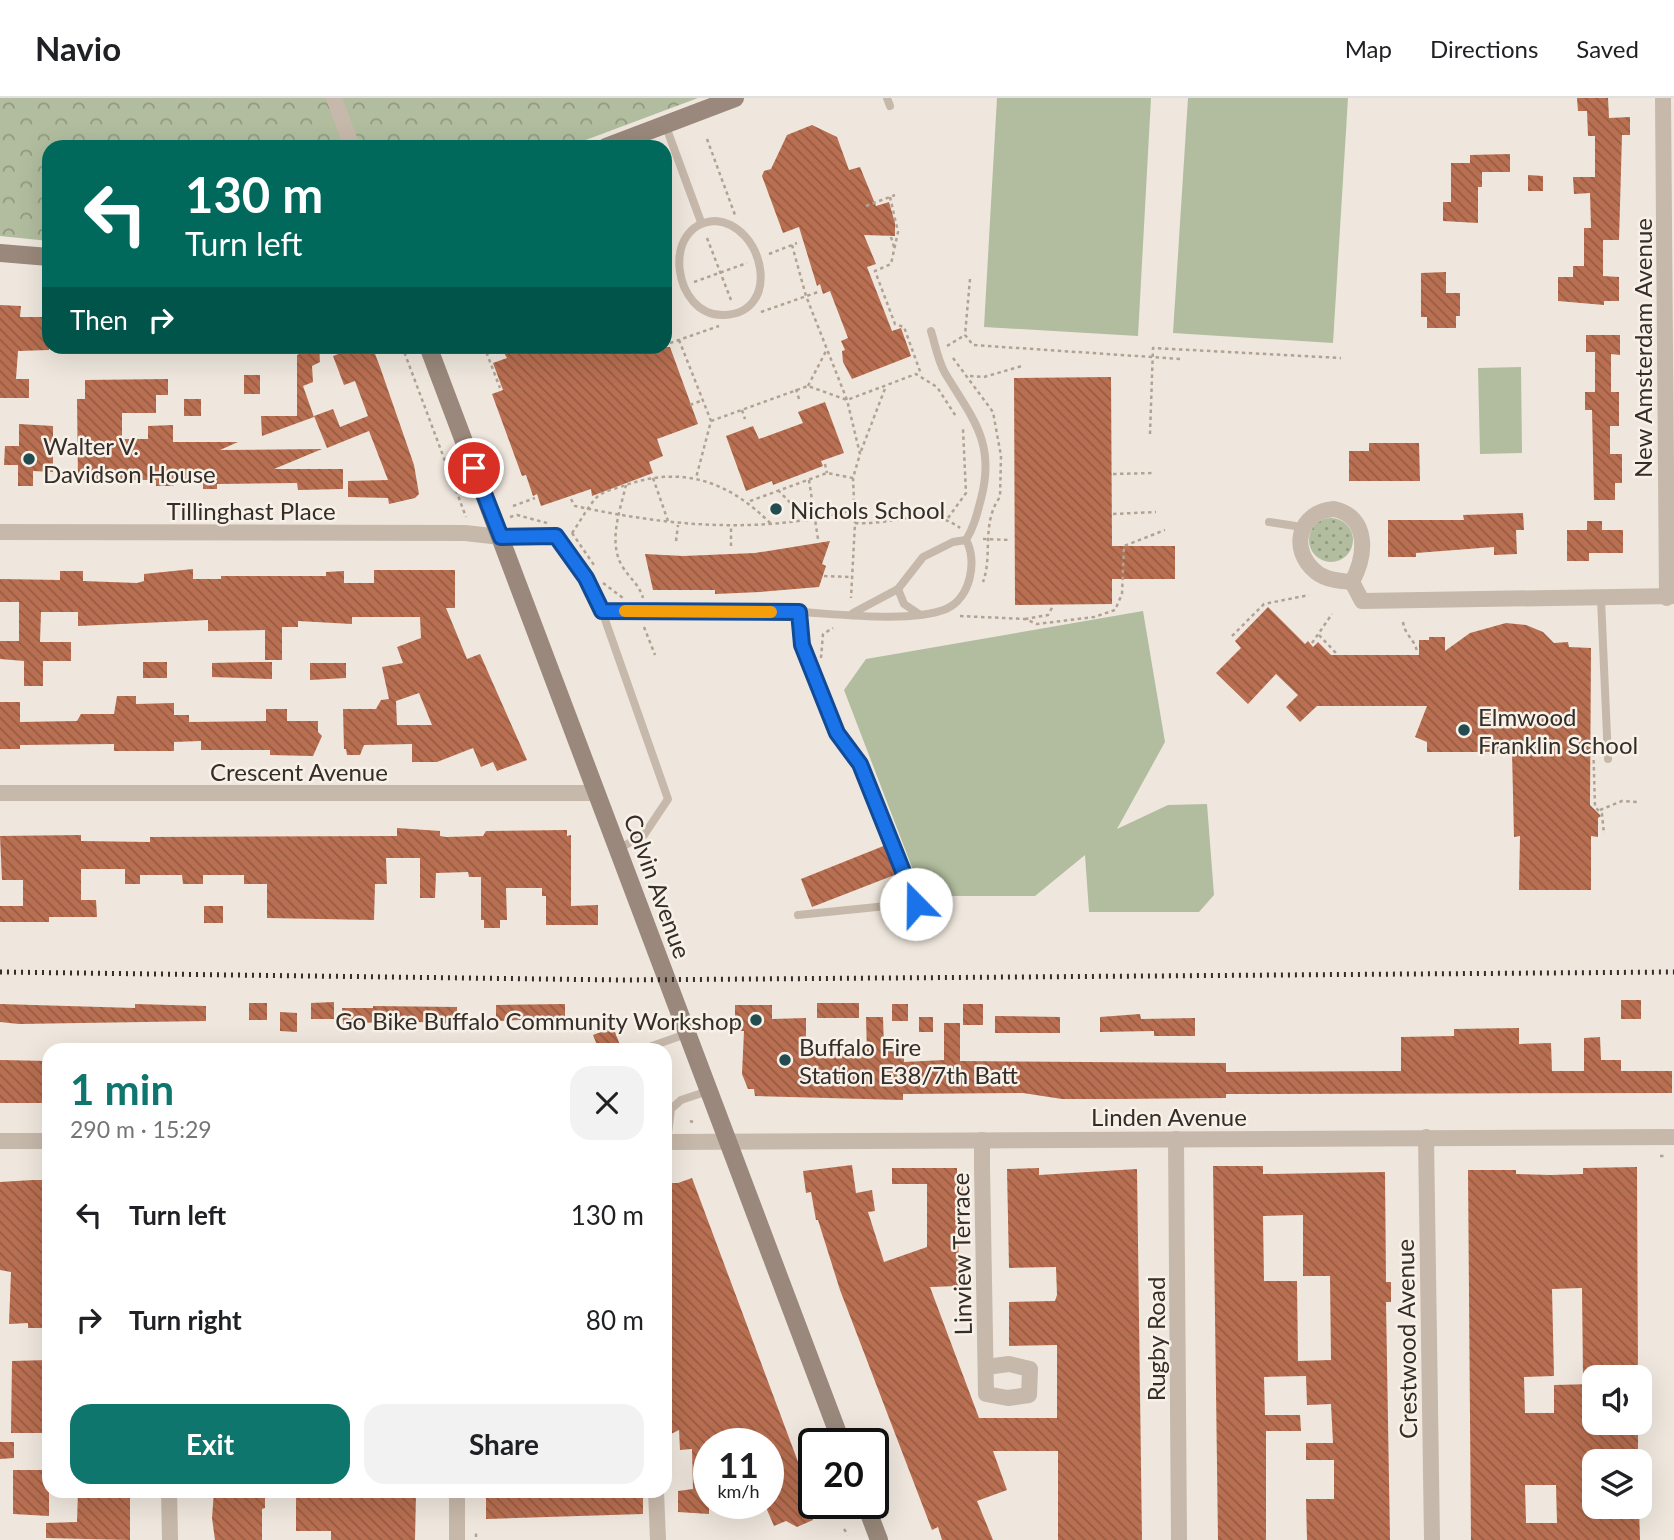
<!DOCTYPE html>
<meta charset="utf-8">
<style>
body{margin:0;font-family:Lato,sans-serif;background:#f2f2f2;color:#202124;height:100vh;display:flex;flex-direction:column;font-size:26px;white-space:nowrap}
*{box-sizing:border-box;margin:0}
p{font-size:23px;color:#757577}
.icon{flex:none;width:38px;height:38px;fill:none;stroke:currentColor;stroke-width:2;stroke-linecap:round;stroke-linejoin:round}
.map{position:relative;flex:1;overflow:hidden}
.sheet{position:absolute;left:42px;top:945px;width:630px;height:455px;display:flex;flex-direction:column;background:#fff;border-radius:21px;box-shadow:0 7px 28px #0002}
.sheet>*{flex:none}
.banner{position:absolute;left:42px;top:42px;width:630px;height:214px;border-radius:21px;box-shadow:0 7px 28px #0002;background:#00695c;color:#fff;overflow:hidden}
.buttons{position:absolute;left:1582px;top:1267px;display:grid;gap:14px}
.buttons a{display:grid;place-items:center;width:70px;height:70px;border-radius:14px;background:#fff;box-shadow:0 7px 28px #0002;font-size:35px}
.speed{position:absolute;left:693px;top:1330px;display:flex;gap:14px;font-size:35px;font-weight:700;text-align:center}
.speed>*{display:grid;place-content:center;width:91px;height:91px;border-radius:50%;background:#fff;box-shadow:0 7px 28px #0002;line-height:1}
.speed small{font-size:18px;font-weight:400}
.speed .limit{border:4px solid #111;border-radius:10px;background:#fff;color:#111}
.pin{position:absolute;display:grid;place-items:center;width:60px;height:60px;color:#fff;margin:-30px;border:4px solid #fff;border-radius:50%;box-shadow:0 2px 7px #0007}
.me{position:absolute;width:77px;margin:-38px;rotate:338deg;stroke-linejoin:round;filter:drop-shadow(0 0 5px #0008)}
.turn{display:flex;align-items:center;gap:24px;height:147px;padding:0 28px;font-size:32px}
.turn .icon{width:91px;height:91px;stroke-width:2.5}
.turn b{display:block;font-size:49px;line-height:60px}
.then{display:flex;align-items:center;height:66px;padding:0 28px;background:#0003;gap:14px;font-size:26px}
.round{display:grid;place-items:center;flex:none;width:74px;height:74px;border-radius:21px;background:#f2f2f2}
.summary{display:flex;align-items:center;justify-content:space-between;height:119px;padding:0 28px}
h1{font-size:42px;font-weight:700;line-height:52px;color:#0f766e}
.action{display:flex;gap:14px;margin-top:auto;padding:14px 28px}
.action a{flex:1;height:80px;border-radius:21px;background:#0f766e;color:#fff;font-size:28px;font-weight:700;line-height:80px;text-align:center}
.action a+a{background:#f2f2f2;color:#202124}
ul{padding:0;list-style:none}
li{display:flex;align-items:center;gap:21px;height:105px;padding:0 28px}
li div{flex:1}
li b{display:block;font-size:26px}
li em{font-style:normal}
header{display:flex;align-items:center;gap:42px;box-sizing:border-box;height:98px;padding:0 35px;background:#fff;border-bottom:2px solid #e0e0e0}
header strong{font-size:33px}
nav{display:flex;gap:38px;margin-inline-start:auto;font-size:24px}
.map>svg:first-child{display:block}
.grass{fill:url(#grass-dots)}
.park{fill:url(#park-crowns)}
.pitch{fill:#b1bd9e}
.building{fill:url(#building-back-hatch);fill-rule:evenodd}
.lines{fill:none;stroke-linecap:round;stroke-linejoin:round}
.path{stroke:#b2a294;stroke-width:2.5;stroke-dasharray:3.5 3.5;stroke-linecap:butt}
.lane{stroke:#c6b8aa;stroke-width:8}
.street{stroke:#c6b8aa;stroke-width:16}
.secondary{stroke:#99887b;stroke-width:18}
.rail{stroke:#342d29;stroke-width:5;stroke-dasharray:2 5;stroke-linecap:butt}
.route-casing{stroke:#114b97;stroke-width:18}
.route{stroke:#1a73e8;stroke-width:12}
.slow{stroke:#f59e0b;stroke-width:12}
.poi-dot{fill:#234c51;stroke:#f7f1e8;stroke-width:2.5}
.labels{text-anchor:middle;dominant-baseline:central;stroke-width:5;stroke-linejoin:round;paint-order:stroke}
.street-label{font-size:24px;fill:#342d29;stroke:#f7f1e8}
.poi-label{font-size:24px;fill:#342d29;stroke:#f7f1e8;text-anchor:start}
</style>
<header>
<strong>Navio</strong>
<nav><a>Map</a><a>Directions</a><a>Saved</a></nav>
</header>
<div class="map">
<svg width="1674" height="1442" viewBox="0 0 1674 1442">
<defs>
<pattern id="grass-dots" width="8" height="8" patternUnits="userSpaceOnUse" patternTransform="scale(1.75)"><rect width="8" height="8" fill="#b1bd9e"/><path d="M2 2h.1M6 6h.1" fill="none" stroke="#919a81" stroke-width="1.8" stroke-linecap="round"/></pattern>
<pattern id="park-crowns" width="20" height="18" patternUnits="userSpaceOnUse" patternTransform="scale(1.75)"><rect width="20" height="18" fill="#b1bd9e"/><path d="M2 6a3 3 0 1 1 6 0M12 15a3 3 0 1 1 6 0" fill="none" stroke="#919a81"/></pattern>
<pattern id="building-back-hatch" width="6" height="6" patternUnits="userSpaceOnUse" patternTransform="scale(1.75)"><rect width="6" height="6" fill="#b96f51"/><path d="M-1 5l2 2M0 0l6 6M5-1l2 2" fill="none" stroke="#975c43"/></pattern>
</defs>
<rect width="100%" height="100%" fill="#efe7dd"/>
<circle class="grass" cx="1331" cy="442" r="22"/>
<polygon class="park" points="0,0 698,0 567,49 49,49 49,143 0,138"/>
<g class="pitch">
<polygon points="997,0 1151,0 1138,238 984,229"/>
<polygon points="1188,0 1348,0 1333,245 1173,235"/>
<polygon points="1521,269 1522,355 1480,356 1478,270"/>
<polygon points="1143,513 1165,644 1117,731 1168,707 1207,706 1214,797 1199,814 1089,814 1085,757 1035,798 923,798 844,592 866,561"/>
</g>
<g class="building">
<polygon points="1577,0 1608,0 1609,20 1630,19 1630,37 1622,37 1619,142 1603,142 1603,178 1619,179 1619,203 1604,203 1604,207 1558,203 1558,179 1573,179 1573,168 1584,168 1584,130 1591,130 1590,95 1574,96 1573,79 1595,79 1595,38 1588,38 1587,13 1578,13"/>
<polygon points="812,27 837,39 849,72 860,69 876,108 889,104 895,125 895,138 864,137 876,166 867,169 892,233 901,230 911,258 852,281 843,264 842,253 845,252 841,243 848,240 830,193 823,196 820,186 817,188 799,129 783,135 762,78 764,73 771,71 787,37"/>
<polygon points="1510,56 1510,74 1482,74 1482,89 1478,89 1478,125 1443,123 1443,104 1451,104 1451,65 1470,65 1470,57"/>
<polygon points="1528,77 1543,78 1543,93 1528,93"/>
<polygon points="1446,174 1446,195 1460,195 1460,218 1456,218 1456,230 1427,230 1427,219 1421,219 1421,175"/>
<polygon points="0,207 21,208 20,219 49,219 49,252 18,253 16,281 29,281 29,300 0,300"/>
<polygon points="1586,237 1620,237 1620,257 1611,256 1611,294 1619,294 1619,328 1610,328 1610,356 1622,356 1622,385 1615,385 1615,402 1594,402 1592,312 1585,312 1585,294 1595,294 1595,254 1586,254"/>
<polygon points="319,248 320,264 312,268 313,284 303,288 314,319 262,338 261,318 297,318 297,257"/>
<polygon points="359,248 372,248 380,269 414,367 419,396 415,400 389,406 388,400 348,399 348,383 388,382 369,333 327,350 314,318 333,311 340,329 368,318 355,283 344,287 333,258"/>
<polygon points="519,248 670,249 698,326 657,341 663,358 649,364 653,375 592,398 591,391 541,408 537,396 533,398 526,377 522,378 492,296 503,292 493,265 507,260 504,255"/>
<rect x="244" y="277" width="16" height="19"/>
<polygon points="1111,279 1112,448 1175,448 1175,481 1112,481 1112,506 1015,507 1014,280"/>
<polygon points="168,281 168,297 156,297 156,315 122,315 122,341 148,341 148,328 173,327 173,344 238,344 220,352 322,351 274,371 343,371 343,391 298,392 297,385 217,386 217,391 203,391 203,384 174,384 174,388 156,388 156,382 78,382 77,301 85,301 85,282"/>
<rect x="184" y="301" width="17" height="17"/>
<polygon points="825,304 844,355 821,363 823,368 773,387 772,383 746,393 726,338 753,328 759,341 803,325 798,314"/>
<polygon points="19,326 53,328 53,374 33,373 33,388 18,388 18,367 4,367 5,348 19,348"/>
<polygon points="1369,345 1419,345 1420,383 1349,383 1349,353 1369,353"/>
<polygon points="1523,415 1524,432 1516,432 1517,456 1494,457 1494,449 1416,455 1416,459 1388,459 1388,422 1464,422 1463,417"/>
<polygon points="1587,423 1602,423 1602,432 1623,432 1623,455 1589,455 1589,463 1567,463 1567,432 1587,432"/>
<polygon points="830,443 822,466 826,468 819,489 760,494 715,496 715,492 653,492 645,456 683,458 755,455"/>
<path d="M193,471V481H221V478H326V474L344,473V485H374V472H455V510H446L467,561L480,556L527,662L497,673L493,664L481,669L473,650L437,664H412V646L364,647L360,657H347L346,651H344L343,611H376L381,602L389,601L382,569L403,565L397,549L421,540L420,519H352V526L298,523V529H282V562H265V532L208,533V522L78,528V514H41L40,544H71V563H43V588H24V563L0,561V543H19V504H0V481L60,482V473H83V483L137,485L144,483V476ZM419,595L432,627H397L396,603Z"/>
<polygon points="1268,509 1305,546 1308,543 1313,549 1318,544 1331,557 1419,557 1419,542 1429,542 1429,539 1445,539 1445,553 1470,535 1506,525 1526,527 1543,534 1554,545 1568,544 1569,549 1591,550 1590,707 1601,718 1598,720 1598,739 1591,738 1591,792 1519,792 1520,738 1514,739 1512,654 1427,654 1427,644 1415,639 1427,608 1317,608 1300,624 1286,609 1298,597 1276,576 1248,606 1216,575 1241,550 1235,543"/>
<rect x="143" y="564" width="24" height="16"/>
<polygon points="254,564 272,564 272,581 212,579 212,565"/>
<polygon points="310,565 346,565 346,580 310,582"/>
<polygon points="117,598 136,598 136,606 174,605 174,617 189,617 189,624 266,623 266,611 287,611 287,623 318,623 318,634 322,638 313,658 270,657 270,652 201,652 201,643 174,644 174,653 114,653 114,646 20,647 20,651 0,651 0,604 20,604 20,624 77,623 81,616 114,616"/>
<polygon points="397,730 440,733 440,738 446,739 483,738 486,733 567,732 567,738 571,737 571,808 598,807 598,827 546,827 546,798 542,798 542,790 506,790 507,822 500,822 500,830 484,830 484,822 481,822 481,779 469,779 468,774 436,775 435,800 420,800 420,760 386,760 387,786 375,786 374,822 267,820 267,786 244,786 244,777 203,777 203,786 183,786 182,777 140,777 140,786 125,786 125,771 81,771 81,802 96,802 97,819 49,819 49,824 0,824 0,808 23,808 23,782 2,782 0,738 81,737 81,743 150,744 150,739 397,738"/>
<polygon points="886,747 897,776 812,809 801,781"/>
<rect x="204" y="808" width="19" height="17"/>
<rect x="1621" y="902" width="20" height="19"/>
<polygon points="334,904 334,921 311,921 311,905"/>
<rect x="249" y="905" width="18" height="17"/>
<rect x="817" y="905" width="42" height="15"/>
<polygon points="0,906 135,910 135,906 206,908 206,923 19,926 0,924"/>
<polygon points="565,906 565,920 496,923 496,907"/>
<rect x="892" y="906" width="16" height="17"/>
<rect x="963" y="906" width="20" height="21"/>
<polygon points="735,907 772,907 772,921 806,920 806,956 867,956 866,919 883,919 884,949 904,949 904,964 944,962 944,925 960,925 960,963 1226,965 1226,974 1401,973 1401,939 1454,938 1454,931 1519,930 1519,946 1551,945 1552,973 1584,973 1584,940 1600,939 1601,962 1621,962 1621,973 1672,973 1672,995 1226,996 1226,1000 1115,1001 1062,1001 1023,995 903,996 903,1002 755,998 754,991 748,991 742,976 744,933 735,933"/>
<polygon points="373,908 457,909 457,926 400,923 343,926 342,910 373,910"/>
<polygon points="280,914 297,915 297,934 280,933"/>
<polygon points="1140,916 1141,921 1195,920 1195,938 1154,938 1154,933 1100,934 1100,919"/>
<polygon points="995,918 1060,919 1060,935 995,935"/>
<rect x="919" y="919" width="14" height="15"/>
<polygon points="613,929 622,952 599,952 593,937"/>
<polygon points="0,962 48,963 48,1005 0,1005"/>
<polygon points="852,1067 856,1095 872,1092 875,1113 868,1114 884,1164 927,1149 927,1086 892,1086 892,1070 957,1070 957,1079 962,1079 963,1093 957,1093 957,1102 959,1165 963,1165 963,1178 959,1179 959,1188 930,1189 979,1320 1057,1320 1057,1247 1009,1248 1009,1204 1055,1203 1057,1197 1056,1169 1009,1170 1007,1071 1039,1070 1039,1077 1137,1071 1142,1442 1058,1442 1058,1353 993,1353 1007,1392 977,1403 993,1442 942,1442 938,1429 932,1432 840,1192 818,1122 816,1122 811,1094 806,1095 803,1073"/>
<path d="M1213,1068H1263V1076L1385,1074L1386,1184H1391V1204H1386L1390,1442H1307L1306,1401H1334V1362H1306V1345H1333L1331,1306L1307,1307L1306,1278L1264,1279L1265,1317H1300L1301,1333H1266V1442H1218ZM1303,1117V1178H1330L1331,1262L1298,1263L1297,1183H1264L1263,1118Z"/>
<path d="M1637,1069L1638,1279H1583L1582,1190L1552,1191L1554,1278L1524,1279L1525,1315H1554V1287L1594,1286V1325H1638V1363H1594V1409H1639L1640,1442H1471L1468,1072H1516V1076L1550,1077L1583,1076V1070ZM1525,1387H1556L1557,1425H1526Z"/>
<polygon points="692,1080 816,1412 810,1415 813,1422 797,1429 786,1423 774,1428 765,1407 768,1406 768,1346 709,1346 709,1416 678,1414 678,1393 693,1391 692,1351 680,1352 679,1332 671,1336 665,1321 671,1319 665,1304 665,1085 678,1085"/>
<polygon points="33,1082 49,1082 49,1129 43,1129 45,1186 49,1186 48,1230 28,1230 28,1225 9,1226 11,1174 0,1172 0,1084"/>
<polygon points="49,1262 49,1335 11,1335 12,1263"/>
<polygon points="0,1344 14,1344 14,1360 0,1361"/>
<polygon points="13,1372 49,1372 49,1418 13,1416"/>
<polygon points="78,1393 130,1393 130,1442 46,1440 46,1425 77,1424"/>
<polygon points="214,1393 265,1393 265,1410 262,1411 262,1442 215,1442 212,1420"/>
<polygon points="296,1393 416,1395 415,1442 331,1442 331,1433 296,1433"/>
<polygon points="486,1393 643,1393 643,1416 486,1421"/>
</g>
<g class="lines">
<g class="path">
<polyline points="707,41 735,117"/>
<polyline points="890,99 898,134 891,166 875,173 895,226 904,229 921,276"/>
<polyline points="866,108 895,97"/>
<polyline points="891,139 894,149"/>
<polyline points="707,140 731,202"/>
<polyline points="792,147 806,198 847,302 860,356 853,380 855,425 851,500"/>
<polyline points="769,156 797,145"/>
<polyline points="970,181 965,237 973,247 1181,261"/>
<polyline points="694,184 747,165"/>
<polyline points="761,214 818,194"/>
<polyline points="679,242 711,323 696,380"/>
<polyline points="670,245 719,228"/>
<polyline points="402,248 466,419"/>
<polyline points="484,248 500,290"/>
<polyline points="947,248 965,237"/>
<path d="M953,260L993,314L1001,358L1000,399C981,425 993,457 983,484"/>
<polyline points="970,278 984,279 1022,268"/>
<polyline points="808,288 826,253"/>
<polyline points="796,291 799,301"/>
<polyline points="690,307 703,302"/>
<polyline points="742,312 745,321"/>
<polyline points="711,323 808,288 847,302 916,276 937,289 957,320"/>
<polyline points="1150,336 1153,250 1341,260"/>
<polyline points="861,353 886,288"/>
<polyline points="825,366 827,375"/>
<polyline points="1113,376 1153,375"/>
<polyline points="653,380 668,423"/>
<polyline points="809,382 818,441"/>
<path d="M626,387C620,413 608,443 622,468C630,481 639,486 643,500"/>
<polyline points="778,392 808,423"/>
<path d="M571,401L575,408C668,428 760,437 853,412"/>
<polyline points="750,403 827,375 853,380"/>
<polyline points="513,408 535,400"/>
<polyline points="1113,416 1156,414"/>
<polyline points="510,419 517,417 547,425"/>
<polyline points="948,420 966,395 963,331"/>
<path d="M855,425C890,428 931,407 960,430"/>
<path d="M572,435C580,424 587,410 596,400C602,393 618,390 626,387C683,367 730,384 771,426"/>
<polyline points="572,435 594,467"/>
<polyline points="983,441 1011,442"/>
<polyline points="676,443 678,427"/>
<polyline points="731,448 731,429"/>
<polyline points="824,478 851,479"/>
<polyline points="603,485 623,500"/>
<polyline points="960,518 1025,521 1037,526 1094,519 1115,512 1122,496 1124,448 1165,432"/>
<polyline points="1025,521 1048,517 1053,508"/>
<path d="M1403,524C1405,538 1415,541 1417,554"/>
<polyline points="644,529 655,557"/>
<polyline points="1319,537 1336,555"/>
<polyline points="1232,538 1264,506 1309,497"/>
<polyline points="1312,545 1332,516"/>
<polyline points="821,560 823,536 833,530"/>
<polyline points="1593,641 1595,709 1602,716 1604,736"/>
<polyline points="1600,712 1622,703 1637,704"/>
<polyline points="690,1023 693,1024"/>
<polyline points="1660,1058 1664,1058"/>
<polyline points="844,1431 848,1437"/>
<polyline points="476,1439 476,1433"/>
</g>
<g class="lane">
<polyline points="887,0 890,8"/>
<polyline points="665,26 701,124"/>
<path d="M715,123C764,126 783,215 724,217C673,219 660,126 715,123Z"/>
<path d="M931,233C935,246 938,263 945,275C972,320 996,344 981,401C977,416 974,429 966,442"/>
<polyline points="1269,424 1302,429"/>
<polyline points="501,439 556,438 586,480 602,513 668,701 644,737 618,751"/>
<polyline points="898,491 904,506 919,516"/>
<polyline points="1601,501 1608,661"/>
<path d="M602,513C667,513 733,512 799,514C838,516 911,525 946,511C970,501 978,463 966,442"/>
<polyline points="853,515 898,491 923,459 953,444 966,442"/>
<polyline points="798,817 916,805 860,666 837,635 802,547 799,514"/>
<polyline points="649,952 652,948 686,936"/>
<polyline points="665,1007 665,1008"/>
<polyline points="667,1044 671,1011 681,1002 708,993"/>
</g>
<g class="street">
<polyline points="334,0 352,49"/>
<polyline points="1663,0 1667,500"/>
<path d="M1334,411C1370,419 1366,458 1352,484C1340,483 1326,482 1316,474C1289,452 1298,414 1334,411Z"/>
<polyline points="0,434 465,435 501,439"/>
<polyline points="1352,484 1362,503 1674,498"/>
<polyline points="0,695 597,695"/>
<polyline points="1426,1039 1432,1442"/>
<polyline points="1176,1041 1179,1442"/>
<polyline points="982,1042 982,1069 986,1296 1008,1300 1029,1297 1030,1271 1009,1266 986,1269"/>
<polyline points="0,1043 49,1043"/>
<polyline points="665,1044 1674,1039"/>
<polyline points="169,1393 170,1442"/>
<polyline points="457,1393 457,1442"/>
<polyline points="656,1393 658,1442"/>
</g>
<g class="secondary">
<polyline points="606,49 735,0"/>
<polyline points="0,155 49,159"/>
<polyline points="428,248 842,1346"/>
<polyline points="865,1405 879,1442"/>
</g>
<polyline class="rail" points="0,874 621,882 1674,874"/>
</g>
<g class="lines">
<g class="route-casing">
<polyline id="route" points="474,370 501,439 556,438 586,480 602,513 799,514 802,547 837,635 860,666 916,806"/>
</g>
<use href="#route" class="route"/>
<polyline class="slow" points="625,513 771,514"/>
</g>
<g class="poi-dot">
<circle cx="29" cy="361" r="7"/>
<circle cx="776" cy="411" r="7"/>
<circle cx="1464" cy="632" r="7"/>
<circle cx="756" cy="922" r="7"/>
<circle cx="785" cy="962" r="7"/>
</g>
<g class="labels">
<g class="street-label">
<text transform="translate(1642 250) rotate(-90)">New Amsterdam Avenue</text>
<text x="251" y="412">Tillinghast Place</text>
<text x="299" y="673">Crescent Avenue</text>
<text transform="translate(658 788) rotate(70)">Colvin Avenue</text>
<text x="1169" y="1018">Linden Avenue</text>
<text transform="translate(961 1156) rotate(-91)">Linview Terrace</text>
<text transform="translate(1155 1241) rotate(-90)">Rugby Road</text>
<text transform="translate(1406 1241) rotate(-91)">Crestwood Avenue</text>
</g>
<g class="poi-label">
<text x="43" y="347">Walter V.<tspan x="43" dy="28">Davidson House</tspan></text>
<text x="790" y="411">Nichols School</text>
<text x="1478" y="618">Elmwood<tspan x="1478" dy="28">Franklin School</tspan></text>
<text x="742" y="922" text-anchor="end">Go Bike Buffalo Community Workshop</text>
<text x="799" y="948">Buffalo Fire<tspan x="799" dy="28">Station E38/7th Batt</tspan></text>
</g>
</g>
</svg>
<div class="buttons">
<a><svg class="icon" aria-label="sound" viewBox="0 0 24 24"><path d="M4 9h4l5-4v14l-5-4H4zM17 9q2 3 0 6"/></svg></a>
<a><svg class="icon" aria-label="layers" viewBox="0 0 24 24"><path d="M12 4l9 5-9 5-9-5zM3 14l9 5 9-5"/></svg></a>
</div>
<div class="speed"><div>11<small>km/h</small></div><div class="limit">20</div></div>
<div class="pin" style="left:474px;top:370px;background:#d93025"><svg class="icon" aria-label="arrive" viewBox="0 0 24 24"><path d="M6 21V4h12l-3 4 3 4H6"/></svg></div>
<svg class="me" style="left:916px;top:806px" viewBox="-20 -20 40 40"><circle r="19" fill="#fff"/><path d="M0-13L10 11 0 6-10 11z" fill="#1a73e8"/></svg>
<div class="banner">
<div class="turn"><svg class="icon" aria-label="left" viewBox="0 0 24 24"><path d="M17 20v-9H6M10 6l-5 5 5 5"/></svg><div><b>130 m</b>Turn left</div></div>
<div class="then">Then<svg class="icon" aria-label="right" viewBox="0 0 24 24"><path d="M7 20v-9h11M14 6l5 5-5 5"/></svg></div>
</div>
<section class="sheet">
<div class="summary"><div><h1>1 min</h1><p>290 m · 15:29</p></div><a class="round"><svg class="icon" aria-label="close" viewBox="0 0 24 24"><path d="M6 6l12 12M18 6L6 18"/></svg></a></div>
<ul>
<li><svg class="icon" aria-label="left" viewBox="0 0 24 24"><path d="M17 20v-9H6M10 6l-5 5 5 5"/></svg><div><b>Turn left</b></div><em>130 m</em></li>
<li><svg class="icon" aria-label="right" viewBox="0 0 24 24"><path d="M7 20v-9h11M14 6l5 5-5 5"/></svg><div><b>Turn right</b></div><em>80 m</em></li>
</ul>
<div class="action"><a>Exit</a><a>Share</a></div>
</section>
</div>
